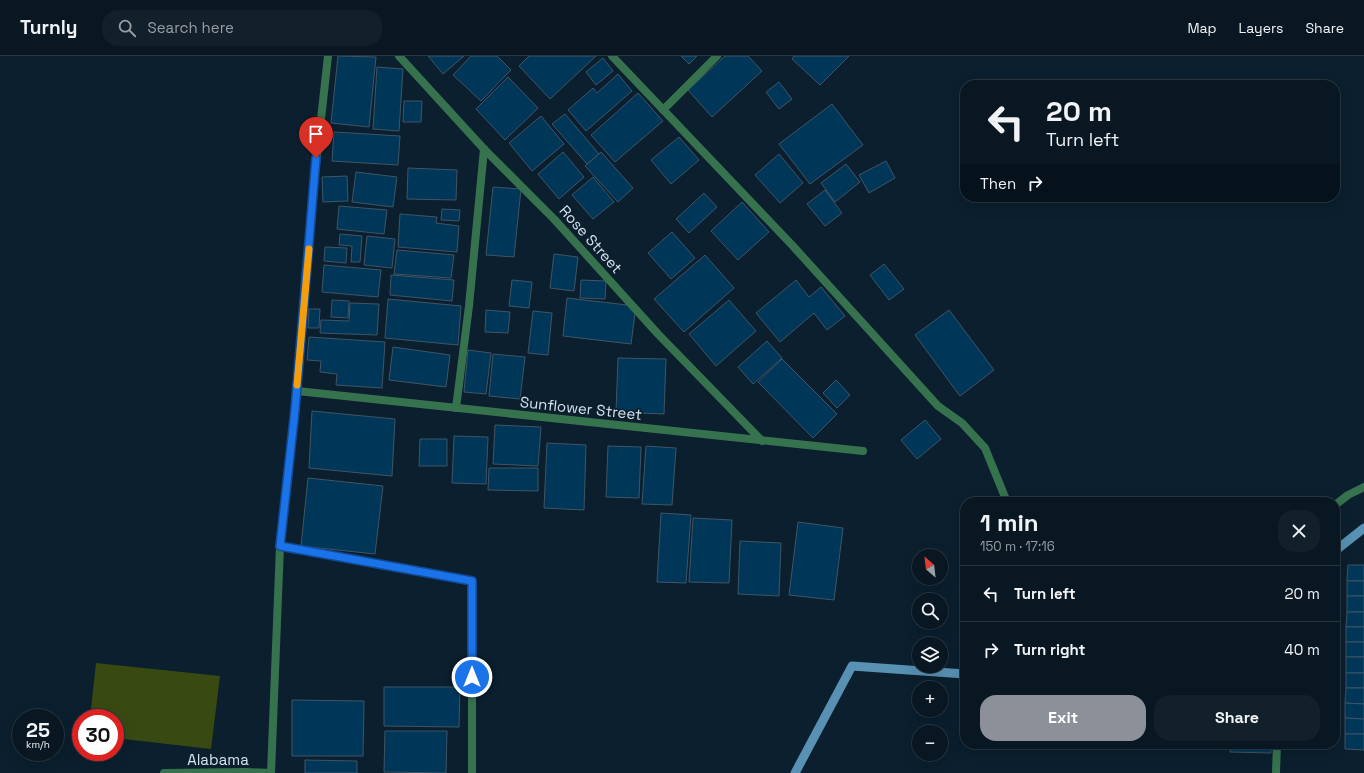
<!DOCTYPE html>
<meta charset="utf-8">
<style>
body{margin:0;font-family:"Space Grotesk",sans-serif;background:#11202a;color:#f1f3f6;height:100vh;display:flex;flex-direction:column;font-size:15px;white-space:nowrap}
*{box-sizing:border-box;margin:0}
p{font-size:13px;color:#989fa5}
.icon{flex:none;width:22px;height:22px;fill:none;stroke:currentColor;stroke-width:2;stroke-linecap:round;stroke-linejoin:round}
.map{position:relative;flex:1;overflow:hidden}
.details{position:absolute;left:960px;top:441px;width:380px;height:252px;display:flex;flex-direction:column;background:#081722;border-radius:16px;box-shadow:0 4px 16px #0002,0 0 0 1px #293640}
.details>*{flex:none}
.banner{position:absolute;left:960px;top:24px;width:380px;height:122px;border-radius:16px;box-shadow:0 4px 16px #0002,0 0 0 1px #293640;background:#081722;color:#f1f3f6;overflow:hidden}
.needle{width:26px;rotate:332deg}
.buttons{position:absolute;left:912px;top:493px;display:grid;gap:8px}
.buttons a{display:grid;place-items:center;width:36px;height:36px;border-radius:50%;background:#081722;box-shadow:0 4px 16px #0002,0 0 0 1px #293640;font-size:20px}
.speed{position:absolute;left:12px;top:653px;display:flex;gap:8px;font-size:20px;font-weight:700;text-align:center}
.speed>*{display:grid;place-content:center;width:52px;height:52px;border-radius:50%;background:#081722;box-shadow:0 4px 16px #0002,0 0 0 1px #293640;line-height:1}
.speed small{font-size:10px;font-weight:400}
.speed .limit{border:6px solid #d22;background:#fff;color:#111}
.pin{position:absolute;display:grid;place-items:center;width:34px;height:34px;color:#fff;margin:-41px -17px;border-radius:50% 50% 50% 0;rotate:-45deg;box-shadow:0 0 4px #0007}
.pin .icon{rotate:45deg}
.me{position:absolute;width:44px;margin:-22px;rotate:0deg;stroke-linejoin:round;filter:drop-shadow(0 0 3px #0008)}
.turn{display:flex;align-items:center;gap:14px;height:84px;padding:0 20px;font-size:18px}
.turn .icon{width:52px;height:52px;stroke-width:2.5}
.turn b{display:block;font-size:28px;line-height:34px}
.then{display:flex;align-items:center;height:38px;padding:0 20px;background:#0003;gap:8px;font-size:15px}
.round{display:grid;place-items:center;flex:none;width:42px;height:42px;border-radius:16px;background:#11202a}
.head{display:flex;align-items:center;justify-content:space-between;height:68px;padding:0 20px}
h1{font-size:24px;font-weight:700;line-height:30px}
.button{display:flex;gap:8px;margin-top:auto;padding:8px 20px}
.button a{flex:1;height:46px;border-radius:16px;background:#8c9099;color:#fff;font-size:16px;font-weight:700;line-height:46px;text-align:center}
.button a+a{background:#11202a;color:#f1f3f6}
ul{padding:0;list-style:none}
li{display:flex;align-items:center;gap:12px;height:56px;padding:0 20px;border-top:1px solid #293640}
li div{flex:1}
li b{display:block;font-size:15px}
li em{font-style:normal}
header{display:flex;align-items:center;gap:24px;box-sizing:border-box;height:56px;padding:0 20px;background:#081722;border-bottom:1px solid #293640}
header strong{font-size:19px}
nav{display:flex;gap:22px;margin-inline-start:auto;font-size:14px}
.search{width:280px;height:36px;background:#11202a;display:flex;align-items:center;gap:10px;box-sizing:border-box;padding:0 14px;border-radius:16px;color:#989fa5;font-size:15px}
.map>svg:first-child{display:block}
.green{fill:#384a12}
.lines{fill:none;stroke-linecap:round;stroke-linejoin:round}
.stream{stroke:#5891b4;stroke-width:9}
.building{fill:#003758;stroke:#3f5566}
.minor{stroke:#37724e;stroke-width:8}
.tertiary{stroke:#37724e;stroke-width:8}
.route-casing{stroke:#114b97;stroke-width:10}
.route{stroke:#1a73e8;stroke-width:7}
.slow{stroke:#f59e0b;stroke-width:7}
.labels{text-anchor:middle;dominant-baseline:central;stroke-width:3.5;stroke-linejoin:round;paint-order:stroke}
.street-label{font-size:15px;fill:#d7e3ed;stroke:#0b1f2e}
</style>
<header>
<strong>Turnly</strong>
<div class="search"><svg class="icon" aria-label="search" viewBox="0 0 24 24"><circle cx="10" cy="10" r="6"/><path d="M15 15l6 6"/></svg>Search here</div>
<nav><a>Map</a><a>Layers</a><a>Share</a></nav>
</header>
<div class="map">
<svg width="1364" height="717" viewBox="0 0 1364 717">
<rect width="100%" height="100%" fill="#0b1f2e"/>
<polygon class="green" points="96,607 220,620 211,693 115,682 115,662 90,662"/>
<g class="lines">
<g class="stream">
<polyline points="1335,495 1364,472"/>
<polyline points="795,717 852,610 965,618"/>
</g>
</g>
<g class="building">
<polygon points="338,0 376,1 369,71 331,67"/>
<polygon points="428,0 464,0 443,18"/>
<polygon points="471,0 497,0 511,14 481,45 453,19"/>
<polygon points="529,0 596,0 550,43 519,10"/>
<polygon points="681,0 697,0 689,8"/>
<polygon points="725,0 748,0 762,15 712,61 688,34"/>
<polygon points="794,0 849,0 820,29 792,3"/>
<polygon points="603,2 613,15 596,29 586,16"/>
<polygon points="377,11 403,13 399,75 373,73"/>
<polygon points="618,18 632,35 586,75 568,54 593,32 597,37"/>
<polygon points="508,21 538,52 505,84 476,53"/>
<polygon points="779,26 792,43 779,53 766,36"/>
<polygon points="638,37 663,65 615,106 591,79"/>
<polygon points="404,45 422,45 421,66 403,66"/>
<polygon points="832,48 863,89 810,128 779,88"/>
<polygon points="565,58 599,98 587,108 552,68"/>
<polygon points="541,60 564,88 532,115 509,87"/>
<polygon points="334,76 400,80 398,109 332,105"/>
<polygon points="679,81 699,104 671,128 651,104"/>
<polygon points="563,96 584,121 559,143 538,118"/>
<polygon points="601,96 633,132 618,146 585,110"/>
<polygon points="779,98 803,127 780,147 755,119"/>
<polygon points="886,105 895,122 869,137 859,119"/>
<polygon points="846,108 860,126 835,146 821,127"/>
<polygon points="408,112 457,114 456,144 407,143"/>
<polygon points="356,116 397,121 393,151 352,146"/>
<polygon points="347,120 348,145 323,146 322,121"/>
<polygon points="593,121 614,146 593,163 572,139"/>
<polygon points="493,131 521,133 514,201 486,199"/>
<polygon points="825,134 842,157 825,170 807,148"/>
<polygon points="704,137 717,151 689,177 676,163"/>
<polygon points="742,146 769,176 738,204 711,175"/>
<polygon points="339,150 387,154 384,178 337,173"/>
<polygon points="442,153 460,154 459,165 441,164"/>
<polygon points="400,158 437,161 436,167 459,170 457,196 398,191"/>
<polygon points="672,176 695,202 671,223 648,197"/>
<polygon points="340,178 362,180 360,206 351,206 352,190 339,189"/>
<polygon points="367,180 395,183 392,212 364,209"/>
<polygon points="325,191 347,192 346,207 324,205"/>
<polygon points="397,194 454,199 451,222 394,218"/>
<polygon points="554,198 578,201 574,235 550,232"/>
<polygon points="705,199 734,232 684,276 654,243"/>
<polygon points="884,208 904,233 889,244 870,219"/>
<polygon points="324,209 381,214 378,241 322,236"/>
<polygon points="391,219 454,224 452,245 390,239"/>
<polygon points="512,224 532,226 529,252 509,250"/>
<polygon points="581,224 606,225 605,243 580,242"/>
<polygon points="796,224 809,241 821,231 845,260 827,274 814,257 780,286 756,257"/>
<polygon points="567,242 636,250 631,288 563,280"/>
<polygon points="388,243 461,250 458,289 385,282"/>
<polygon points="332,244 349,245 348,262 331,261"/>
<polygon points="729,244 756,275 716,310 689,278"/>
<polygon points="350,247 379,248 377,279 320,277 321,264 349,265"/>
<polygon points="309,253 320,253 319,272 308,272"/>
<polygon points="486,254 510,256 508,277 485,276"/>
<polygon points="949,254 994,314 960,340 915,279"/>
<polygon points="533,255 552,257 548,299 528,297"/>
<polygon points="309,281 385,286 382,332 336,329 337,318 320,316 321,305 307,304"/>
<polygon points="767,285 782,302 753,328 738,311"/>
<polygon points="393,291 450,299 446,331 389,324"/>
<polygon points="468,294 491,297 486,338 464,336"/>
<polygon points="493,298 525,301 520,343 489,340"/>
<polygon points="618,302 666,303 664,358 616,356"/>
<polygon points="782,303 837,358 813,382 758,326"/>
<polygon points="836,324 850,339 837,352 823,337"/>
<polygon points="312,355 395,363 392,420 309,412"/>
<polygon points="925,364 941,383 917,403 901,384"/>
<polygon points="495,369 541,371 538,410 493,408"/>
<polygon points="454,380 488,381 486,428 452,427"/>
<polygon points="420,383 447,383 447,410 419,410"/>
<polygon points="547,387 586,389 584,454 544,452"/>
<polygon points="608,390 641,391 639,442 606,441"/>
<polygon points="646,390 676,392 672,449 642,448"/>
<polygon points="489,412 538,412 538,435 488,434"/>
<polygon points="308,422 383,430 375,498 301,490"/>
<polygon points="661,457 691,459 686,527 657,526"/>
<polygon points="693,462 732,464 729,527 689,526"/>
<polygon points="798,466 843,472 834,544 789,539"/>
<polygon points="740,485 781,487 779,540 738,538"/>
<polygon points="1348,509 1364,509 1364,525 1347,525"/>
<rect x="1347" y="525" width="17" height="15"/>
<rect x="1347" y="540" width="17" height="16"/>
<polygon points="1347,556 1364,556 1364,571 1346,571"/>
<rect x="1346" y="571" width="18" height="15"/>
<rect x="1346" y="586" width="18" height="15"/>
<rect x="1346" y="601" width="18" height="16"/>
<rect x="1346" y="617" width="18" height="15"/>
<polygon points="384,631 460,631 459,671 384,670"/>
<polygon points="1346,632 1364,632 1364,648 1345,647"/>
<polygon points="292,644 364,645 363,700 292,700"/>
<polygon points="1345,647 1364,648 1364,663 1345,662"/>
<polygon points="1345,662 1364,663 1364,678 1345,678"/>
<polygon points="385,675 447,675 446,717 384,716"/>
<polygon points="1345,678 1364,678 1364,694 1345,693"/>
<polygon points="1231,688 1271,688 1271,697 1230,696"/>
<rect x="1298" y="688" width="36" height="2"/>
<polygon points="305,704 357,705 357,717 305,717"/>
</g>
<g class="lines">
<g class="minor">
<polyline points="399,0 484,93 554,163 658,278 762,385"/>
<polyline points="612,0 792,189 938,350 962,367 985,392 1007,446"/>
<polyline points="663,54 717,0"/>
<polyline points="297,335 863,395"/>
<polyline points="456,352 469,250 484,93"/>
<polyline points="1335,449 1348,439 1364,431"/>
<polyline points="280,490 472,525 472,717"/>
<polyline points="164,717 244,716 271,717"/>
<polyline points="1276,717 1277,688"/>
</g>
<polyline class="tertiary" points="271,717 280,490 295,354 315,117 328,0"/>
</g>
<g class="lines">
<g class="route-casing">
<polyline id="route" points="316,102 295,354 280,490 472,525 472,621"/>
</g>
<use href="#route" class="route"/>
<polyline class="slow" points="297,329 309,193"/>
</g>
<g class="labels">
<g class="street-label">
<text transform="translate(591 183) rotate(48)">Rose Street</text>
<text transform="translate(581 352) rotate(6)">Sunflower Street</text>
<text x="218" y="703">Alabama</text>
</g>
</g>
</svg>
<div class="buttons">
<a><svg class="needle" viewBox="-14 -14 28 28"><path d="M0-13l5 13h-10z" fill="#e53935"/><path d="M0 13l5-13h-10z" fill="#989fa5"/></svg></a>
<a><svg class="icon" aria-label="search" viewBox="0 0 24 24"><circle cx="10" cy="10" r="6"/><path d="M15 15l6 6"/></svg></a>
<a><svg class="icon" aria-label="layers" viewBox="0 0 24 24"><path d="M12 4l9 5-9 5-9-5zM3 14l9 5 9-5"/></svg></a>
<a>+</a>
<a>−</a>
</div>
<div class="speed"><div>25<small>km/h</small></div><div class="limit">30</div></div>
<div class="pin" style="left:316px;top:102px;background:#d93025"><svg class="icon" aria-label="arrive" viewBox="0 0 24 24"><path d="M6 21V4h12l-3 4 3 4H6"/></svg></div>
<svg class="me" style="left:472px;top:621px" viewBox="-20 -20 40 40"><circle r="17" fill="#1a73e8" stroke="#fff" stroke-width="3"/><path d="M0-11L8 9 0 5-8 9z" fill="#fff"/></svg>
<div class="banner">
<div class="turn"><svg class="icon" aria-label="left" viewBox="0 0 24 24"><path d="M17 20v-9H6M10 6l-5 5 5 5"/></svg><div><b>20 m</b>Turn left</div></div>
<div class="then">Then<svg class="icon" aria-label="right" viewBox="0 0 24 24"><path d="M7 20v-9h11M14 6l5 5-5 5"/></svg></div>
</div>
<section class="details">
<div class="head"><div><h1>1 min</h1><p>150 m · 17:16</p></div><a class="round"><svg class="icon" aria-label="close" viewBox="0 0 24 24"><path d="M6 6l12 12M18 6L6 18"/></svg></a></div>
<ul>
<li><svg class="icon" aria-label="left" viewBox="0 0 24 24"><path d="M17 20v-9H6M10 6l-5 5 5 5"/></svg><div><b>Turn left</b></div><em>20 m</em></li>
<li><svg class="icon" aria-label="right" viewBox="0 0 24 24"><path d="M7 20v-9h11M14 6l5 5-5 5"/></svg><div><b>Turn right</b></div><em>40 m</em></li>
</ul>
<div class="button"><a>Exit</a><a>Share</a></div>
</section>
</div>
